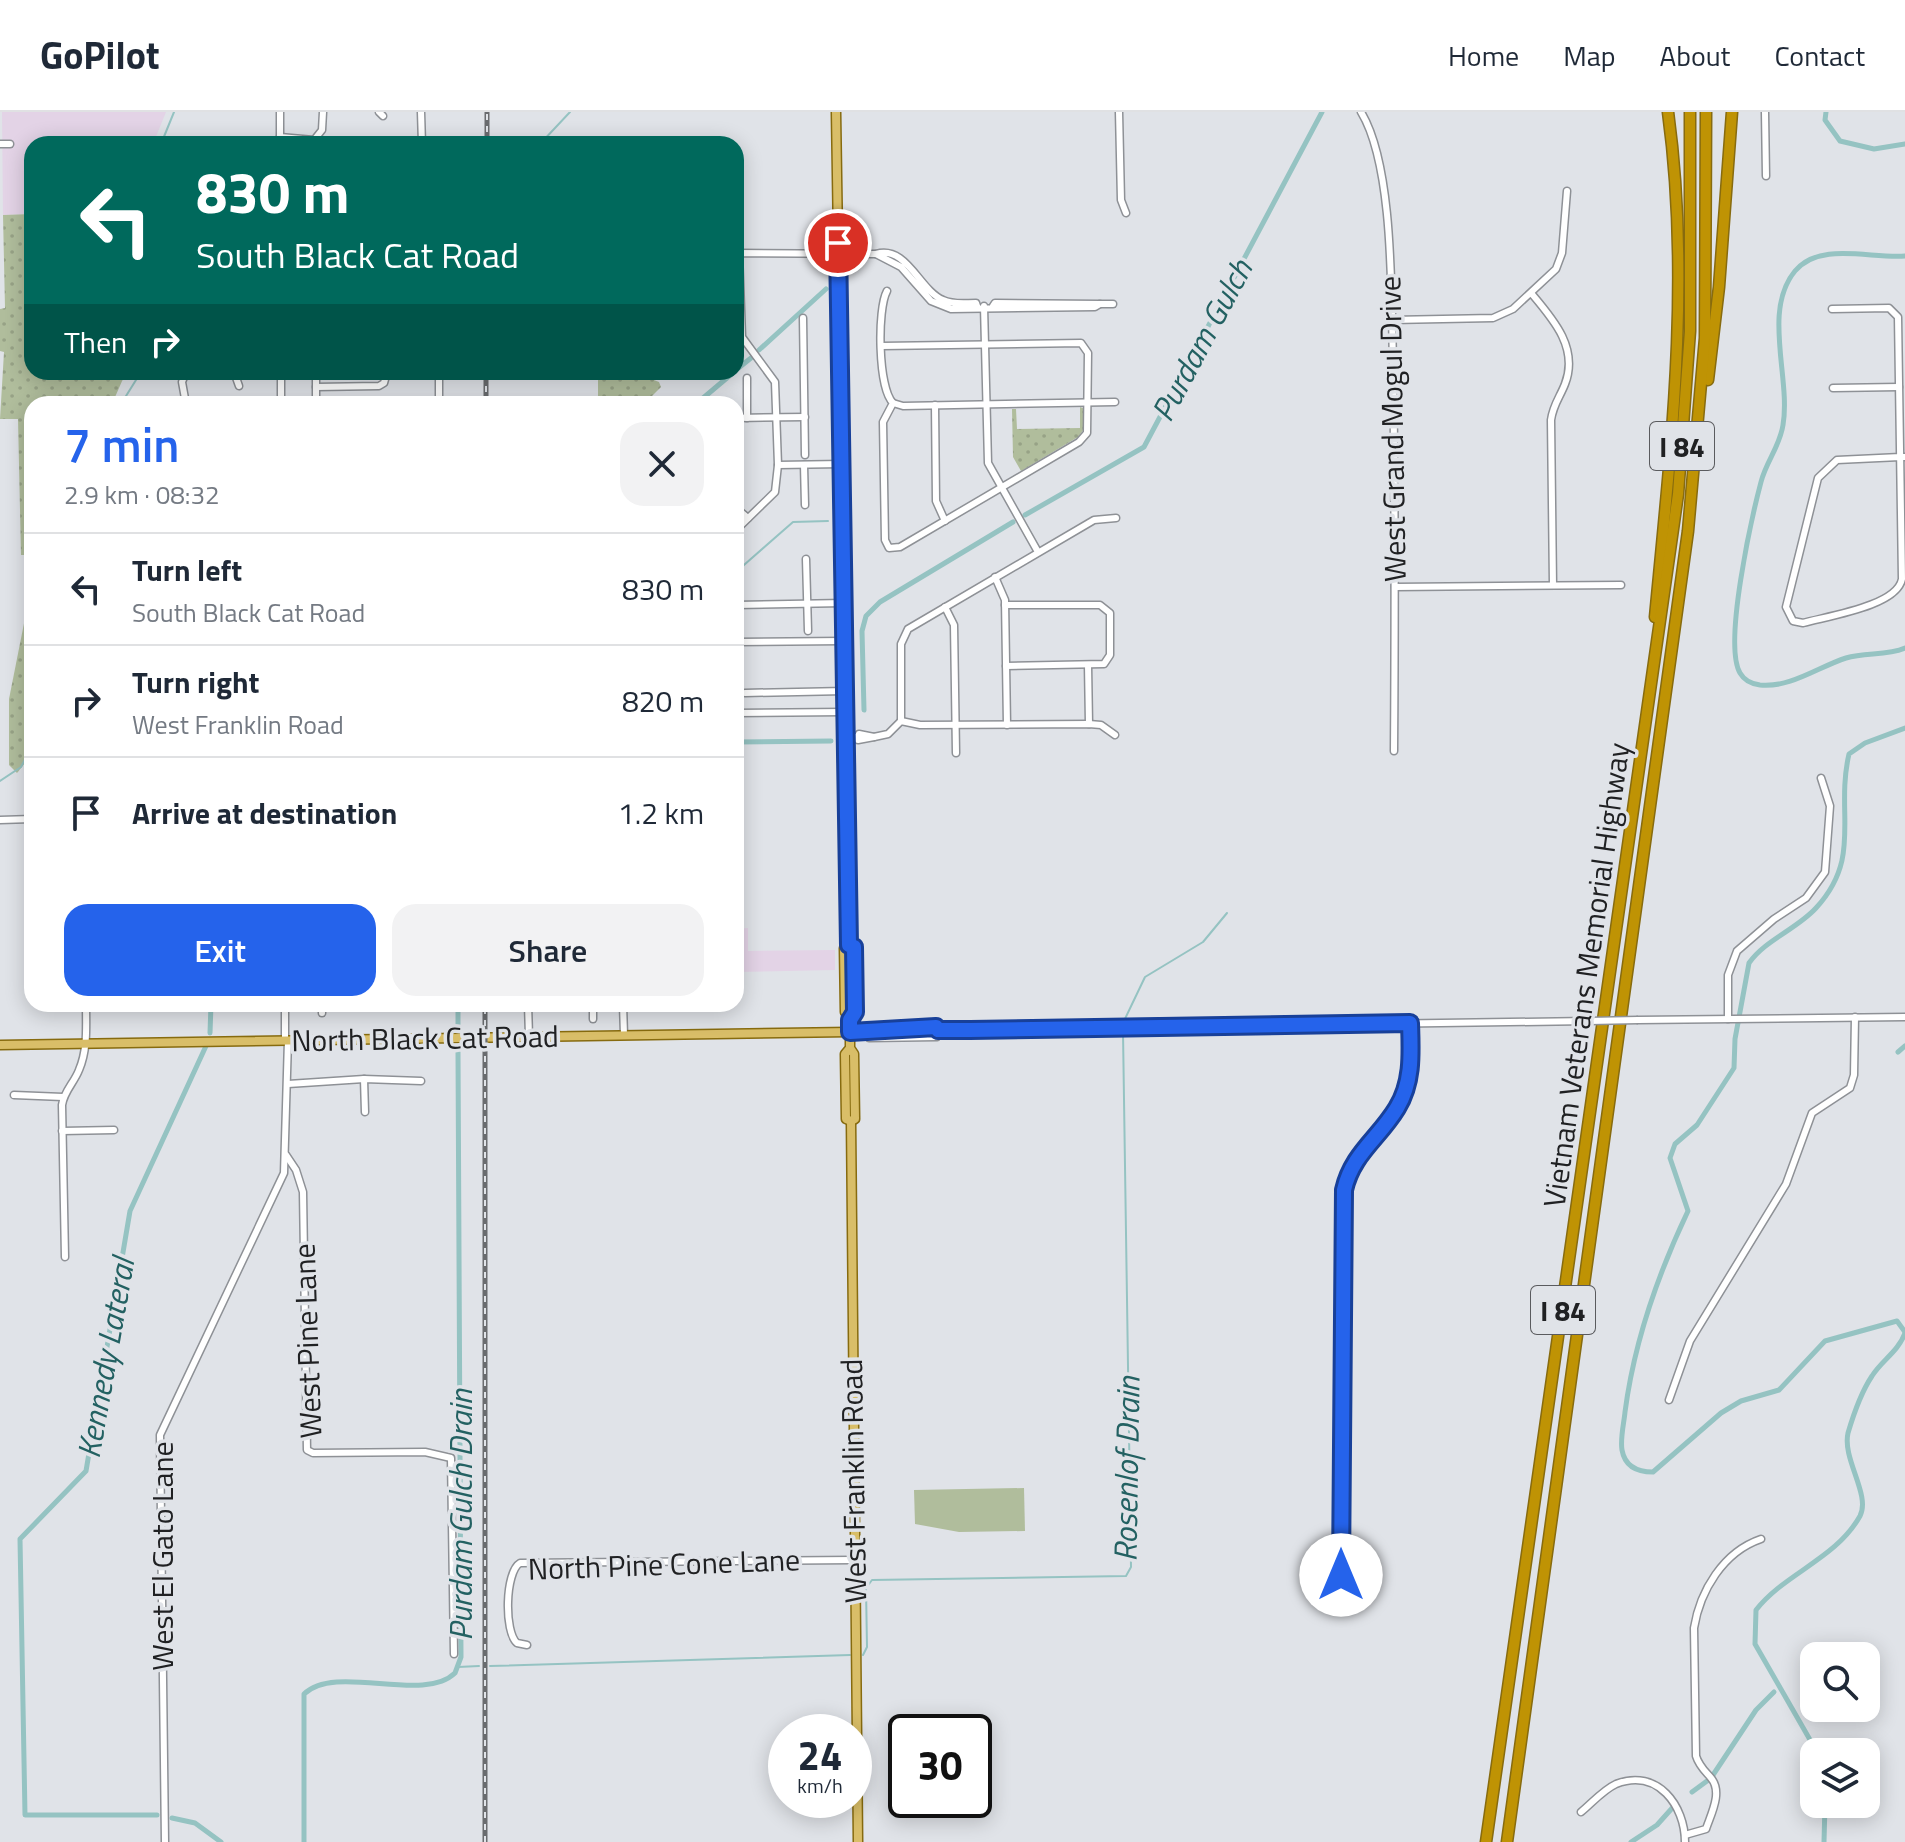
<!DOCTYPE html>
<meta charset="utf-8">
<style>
body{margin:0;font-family:"Titillium Web",sans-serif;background:#f2f2f3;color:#1f2937;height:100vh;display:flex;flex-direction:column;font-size:30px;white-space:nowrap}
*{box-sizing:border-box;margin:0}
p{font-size:26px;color:#747a83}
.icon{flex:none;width:44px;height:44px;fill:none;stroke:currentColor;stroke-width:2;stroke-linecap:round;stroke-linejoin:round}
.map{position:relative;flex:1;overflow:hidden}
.details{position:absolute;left:24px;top:284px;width:720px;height:616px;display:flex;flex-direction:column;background:#fff;border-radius:24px;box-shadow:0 4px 20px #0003}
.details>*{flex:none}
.top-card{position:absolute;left:24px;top:24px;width:720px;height:244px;border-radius:24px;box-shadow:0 4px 20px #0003;background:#00695c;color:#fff;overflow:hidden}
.tools{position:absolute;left:1800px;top:1530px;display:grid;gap:16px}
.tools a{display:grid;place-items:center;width:80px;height:80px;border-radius:16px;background:#fff;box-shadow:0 4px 20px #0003;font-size:40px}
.speed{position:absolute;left:768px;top:1602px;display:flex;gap:16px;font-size:40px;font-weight:700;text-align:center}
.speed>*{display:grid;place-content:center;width:104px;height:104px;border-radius:50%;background:#fff;box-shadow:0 4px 20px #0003;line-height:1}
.speed small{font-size:20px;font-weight:400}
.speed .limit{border:4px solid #111;border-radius:12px;background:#fff;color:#111}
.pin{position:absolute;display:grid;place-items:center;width:68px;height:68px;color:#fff;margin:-34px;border:4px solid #fff;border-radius:50%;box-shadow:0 2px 8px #0007}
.me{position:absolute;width:88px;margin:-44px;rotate:0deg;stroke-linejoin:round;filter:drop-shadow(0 0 6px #0008)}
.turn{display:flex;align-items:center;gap:28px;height:168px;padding:0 40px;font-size:36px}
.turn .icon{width:104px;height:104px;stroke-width:2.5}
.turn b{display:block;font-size:56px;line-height:68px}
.then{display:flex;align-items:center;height:76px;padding:0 40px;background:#0003;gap:16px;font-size:30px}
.round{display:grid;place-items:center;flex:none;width:84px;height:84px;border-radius:24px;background:#f2f2f3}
.overview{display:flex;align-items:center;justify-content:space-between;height:136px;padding:0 40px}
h1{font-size:48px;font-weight:600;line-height:60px;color:#2563eb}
.action{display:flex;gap:16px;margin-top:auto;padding:16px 40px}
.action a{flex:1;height:92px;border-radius:24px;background:#2563eb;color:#fff;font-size:32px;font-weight:600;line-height:92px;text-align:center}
.action a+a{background:#f2f2f3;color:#1f2937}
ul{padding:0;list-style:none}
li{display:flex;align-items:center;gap:24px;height:112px;padding:0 40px;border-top:2px solid #e0e1e3}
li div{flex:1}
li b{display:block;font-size:30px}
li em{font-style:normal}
header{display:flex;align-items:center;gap:48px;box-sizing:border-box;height:112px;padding:0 40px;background:#fff;border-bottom:2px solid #e0e1e3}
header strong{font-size:38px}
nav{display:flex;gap:44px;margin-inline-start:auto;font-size:28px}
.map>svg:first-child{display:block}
.education{fill:#e3d3e6}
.grass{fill:#b0bd9c}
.park{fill:url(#park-dots)}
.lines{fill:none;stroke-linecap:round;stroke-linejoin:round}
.stream{stroke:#95c3c2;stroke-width:2}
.canal{stroke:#95c3c2;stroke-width:5}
.minor-casing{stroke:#8e9196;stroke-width:9}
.major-casing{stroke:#876b0f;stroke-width:11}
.highway-casing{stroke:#876b0f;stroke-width:13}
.minor{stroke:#fff;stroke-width:6}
.major{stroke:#d9be68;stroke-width:8}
.highway{stroke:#bf9304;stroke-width:10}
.rail-casing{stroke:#6a6c6f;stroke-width:5}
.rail{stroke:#e0e3e8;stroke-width:2;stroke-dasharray:6;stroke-linecap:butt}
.minor-bridge-casing{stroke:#8e9196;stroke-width:9;stroke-linecap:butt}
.minor-bridge{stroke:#fff;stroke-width:6}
.route-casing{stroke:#184099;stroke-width:20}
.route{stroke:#2563eb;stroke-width:14}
.labels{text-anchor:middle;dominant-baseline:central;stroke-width:7;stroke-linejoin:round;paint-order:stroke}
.shield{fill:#e0e3e8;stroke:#5a5b5e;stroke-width:2}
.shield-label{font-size:28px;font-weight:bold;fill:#202123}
.street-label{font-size:30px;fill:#202123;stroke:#e0e3e8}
.water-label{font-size:32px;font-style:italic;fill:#236162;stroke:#e0e3e8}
</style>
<header>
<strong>GoPilot</strong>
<nav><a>Home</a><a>Map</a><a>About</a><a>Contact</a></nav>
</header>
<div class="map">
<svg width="1905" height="1730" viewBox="0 0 1905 1730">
<defs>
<pattern id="park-dots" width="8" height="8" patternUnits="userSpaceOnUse" patternTransform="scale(2)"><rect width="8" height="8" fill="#b0bd9c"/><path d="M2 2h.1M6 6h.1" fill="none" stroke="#97a286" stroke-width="1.8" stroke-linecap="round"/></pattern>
</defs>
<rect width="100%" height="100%" fill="#e0e3e8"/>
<g class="education">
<polygon points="2,0 166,0 153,32 32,32 32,102 3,103"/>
<polygon points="748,816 748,839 835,838 835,858 736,860 736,817"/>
</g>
<polygon class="grass" points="1024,1376 1025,1419 959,1420 915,1412 914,1378"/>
<g class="park">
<polygon points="32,102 32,260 126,260 112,292 32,292 32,443 21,443 18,307 0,307 4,240 0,239 0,197 5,196 3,103"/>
<polygon points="598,260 633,260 659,270 661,275 644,292 598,292"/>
<polygon points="1080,295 1085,297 1084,317 1078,325 1021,359 1013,345 1012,297 1016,297 1017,317 1080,316"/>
<polygon points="32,471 32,633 29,646 17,661 9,653 9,587"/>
</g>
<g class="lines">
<g class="stream">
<polyline points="161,32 174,0"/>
<polyline points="540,32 570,0"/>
<polyline points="121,292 141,260"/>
<polyline points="736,460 793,410 828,409"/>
<polyline points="0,669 21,655 32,634"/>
<polyline points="1123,911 1145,865 1203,830 1227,801"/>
<polyline points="863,1543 867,1535 866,1476 872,1468 1126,1464 1131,1455 1123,920"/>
<polyline points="490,1554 850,1543"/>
<polyline points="458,1555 479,1554"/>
</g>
<g class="canal">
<polyline points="1826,0 1825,8 1840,29 1874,37 1905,32"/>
<path d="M1905,144C1871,147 1820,129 1795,159C1762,199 1791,266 1783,313C1780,334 1766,350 1761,370C1752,404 1723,532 1740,561C1744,568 1752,572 1760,573C1791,576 1818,555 1846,546C1865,540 1887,544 1905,536"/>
<polyline points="759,238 826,177"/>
<polyline points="736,258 751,246"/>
<polyline points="696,292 734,260"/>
<polyline points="1025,403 1144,335 1322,0"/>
<polyline points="864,598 862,519 866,504 880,490 1013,410"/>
<path d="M1905,616L1865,631L1849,642C1835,702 1863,745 1816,796C1797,817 1765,828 1749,851L1735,927L1734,956L1697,1013L1675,1032L1670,1046L1688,1099C1658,1162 1634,1231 1625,1300C1624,1311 1620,1327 1622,1338C1625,1355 1638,1360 1653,1360L1721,1301L1741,1289L1779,1278L1825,1229L1897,1209L1905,1220"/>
<polyline points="736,630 831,629"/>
<polyline points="458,892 458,913"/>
<polyline points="210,921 211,892"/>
<polyline points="1898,940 1905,934"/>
<path d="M1817,1640L1755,1532L1756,1498C1785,1461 1836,1447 1860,1404C1871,1383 1842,1347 1848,1321C1853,1304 1862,1279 1872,1264C1882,1248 1898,1240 1905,1221"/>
<polyline points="1713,1663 1756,1598 1774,1580"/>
<polyline points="1692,1680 1707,1669"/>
<polyline points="157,1703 25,1703 20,1427 86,1359 130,1099 206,934"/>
<polyline points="172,1706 195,1711 221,1730"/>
<path d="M304,1730V1582C336,1551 423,1592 455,1561L461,1545L458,940"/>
<polyline points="1631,1730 1657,1713 1674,1694"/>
<polyline points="1824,1730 1825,1692"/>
</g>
<g class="minor-casing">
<g id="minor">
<polyline points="280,0 280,32"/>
<polyline points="379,0 383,4"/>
<polyline points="421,0 422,32"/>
<polyline points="1119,0 1121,88 1126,101"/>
<path d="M1361,0C1394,54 1391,185 1393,250C1395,380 1395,509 1394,639"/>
<polyline points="1765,0 1766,64"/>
<polyline points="280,25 314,28"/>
<polyline points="314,28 322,18 323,0"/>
<polyline points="0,32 10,32"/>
<path d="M1531,181C1553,207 1579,236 1565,272C1560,285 1553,293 1551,308L1553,473"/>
<polyline points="1100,192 1113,192"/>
<path d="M977,194L976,191C965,191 953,193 943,188C919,178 907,133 876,142L901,155L931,189L951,197L1095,195L1100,192L995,191L993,194"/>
<polyline points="984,194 988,351 1038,440"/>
<path d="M1832,197L1889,196L1898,205L1902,467C1897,494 1828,504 1803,511L1793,509L1786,495L1818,366L1837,348L1900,345H1905"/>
<polyline points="803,206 805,343"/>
<polyline points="1392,208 1493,206 1513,197 1556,157 1562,141 1567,79"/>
<path d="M882,234L1081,231L1088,241L1087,321L1079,330L900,435L889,436L885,428L883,310L893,291C878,276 877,197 887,179"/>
<polyline points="234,260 239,274"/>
<polyline points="281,260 281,292"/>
<polyline points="316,260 316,292"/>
<polyline points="439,260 439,292"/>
<polyline points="747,266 747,306"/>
<polyline points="316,275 379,274 384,271 387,260"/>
<polyline points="1833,276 1899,275"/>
<polyline points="893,291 903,294 1115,290"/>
<polyline points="186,292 182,270 186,260"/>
<polyline points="935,293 936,389 945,409"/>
<polyline points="736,306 805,305"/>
<polyline points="778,353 842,352"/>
<polyline points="804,353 805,393"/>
<polyline points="736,396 748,406"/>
<polyline points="736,418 775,380 778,353 775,270 742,225 739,141 876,142"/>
<polyline points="806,447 808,519"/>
<polyline points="995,465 1005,488 1007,613"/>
<polyline points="1395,475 1621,473"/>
<polyline points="736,493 844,491"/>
<polyline points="1005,493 1100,493 1110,501 1110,543 1104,552 1006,554"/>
<polyline points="945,495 954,513 956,641"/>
<polyline points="736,530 844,529"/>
<polyline points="1088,553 1089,612"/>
<polyline points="745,581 845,579"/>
<polyline points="736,601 845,600"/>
<polyline points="901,609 901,532 908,517 1094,408 1116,406"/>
<polyline points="845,625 858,625 858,628 874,625 859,622 858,625"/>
<polyline points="874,625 888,622 901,609 920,613 1089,612 1101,613 1115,623"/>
<polyline points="0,708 32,707"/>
<polyline points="285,892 285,928"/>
<polyline points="322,892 322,901"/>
<polyline points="528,892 529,924"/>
<polyline points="593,892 593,907"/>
<polyline points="623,892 624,923"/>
<polyline points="1728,907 1728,863 1737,839 1774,807 1806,786 1825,760 1830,694 1821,666"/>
<polyline points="1638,908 1905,905"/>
<polyline points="938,918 1589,909"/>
<polyline points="850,920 936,915 937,925 869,926 865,919"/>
<polyline points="364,967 365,1000"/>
<polyline points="288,972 364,967 421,969"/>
<polyline points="14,983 63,985"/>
<polyline points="62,1019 114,1018"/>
<polyline points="286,1043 296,1058 303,1080 307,1338 313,1341 425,1340 451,1346 454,1542"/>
<path d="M65,1145L62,993C64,979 74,971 79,958C88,937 86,914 86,892"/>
<polyline points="1669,1288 1690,1229 1786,1072 1812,1001 1850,976 1854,963 1855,905"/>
<path d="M1341,1463L1344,1078C1351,1042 1379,1026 1397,996C1413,970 1411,941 1410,911"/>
<path d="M527,1533L517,1531C504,1520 505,1460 520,1451L854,1448"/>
<path d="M1581,1700C1592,1691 1603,1678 1616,1672C1658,1656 1685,1694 1685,1730"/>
<path d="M1685,1723L1706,1717C1711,1702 1723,1680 1711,1666C1705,1659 1699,1654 1696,1644L1694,1516C1700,1479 1723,1440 1761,1427"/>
<polyline points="165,1730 160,1323 284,1061 288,928"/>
</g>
</g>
<g class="major-casing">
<g id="major">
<polyline points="836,0 849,823 849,833 844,836 845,900 850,908 855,900 854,835 849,833"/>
<polyline points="850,917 850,936 854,942 855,1007 851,1009 846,1007 845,942 850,936"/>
<polyline points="0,933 850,920"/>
<polyline points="851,1009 858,1730"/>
</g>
</g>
<g class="highway-casing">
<g id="highway">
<polyline points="1708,268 1719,175 1732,0"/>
<path d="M1655,505C1671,337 1691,168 1668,0"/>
<polyline points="1486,1730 1678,382 1690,219 1690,0"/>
<polyline points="1507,1730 1688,419 1705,226 1706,0"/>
</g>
</g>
<use href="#minor" class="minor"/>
<use href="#major" class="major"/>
<use href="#highway" class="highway"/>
<g class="rail-casing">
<g id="rail">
<polyline points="487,32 487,0"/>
<polyline points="486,292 486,260"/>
<polyline points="485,1730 485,892"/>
</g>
</g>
<use href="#rail" class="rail"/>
<g class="minor-bridge-casing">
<polyline id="minor-bridge" points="1589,909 1638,908"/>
</g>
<use href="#minor-bridge" class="minor-bridge"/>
</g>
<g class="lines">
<g class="route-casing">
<path id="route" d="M838,131L849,833L854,835L855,900L850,908V920L936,915L938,918H970L1410,911C1411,941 1413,970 1397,996C1379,1026 1352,1042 1344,1078L1341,1463"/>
</g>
<use href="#route" class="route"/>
</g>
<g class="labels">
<g class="shield">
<rect x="1650" y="310" width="64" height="48" rx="6"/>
<rect x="1531" y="1174" width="64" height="48" rx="6"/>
</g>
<g class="shield-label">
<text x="1682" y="334">I 84</text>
<text x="1563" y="1198">I 84</text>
</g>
<g class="street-label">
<text transform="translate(1392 317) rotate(-91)">West Grand Mogul Drive</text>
<text transform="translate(1586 863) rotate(-82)">Vietnam Veterans Memorial Highway</text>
<text transform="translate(425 926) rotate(-1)">North Black Cat Road</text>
<text transform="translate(307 1229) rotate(-92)">West Pine Lane</text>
<text transform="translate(853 1369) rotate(-91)">West Franklin Road</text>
<text transform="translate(162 1444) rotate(-90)">West El Gato Lane</text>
<text transform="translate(664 1452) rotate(-2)">North Pine Cone Lane</text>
</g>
<g class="water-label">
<text transform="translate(1201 228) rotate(-62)">Purdam Gulch</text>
<text transform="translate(105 1246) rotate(-80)">Kennedy Lateral</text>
<text transform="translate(1126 1357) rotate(-89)">Rosenlof Drain</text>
<text transform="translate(460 1403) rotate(-90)">Purdam Gulch Drain</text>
</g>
</g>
</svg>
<div class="tools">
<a><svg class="icon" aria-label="search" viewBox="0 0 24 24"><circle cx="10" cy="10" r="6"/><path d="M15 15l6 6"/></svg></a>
<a><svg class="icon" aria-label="layers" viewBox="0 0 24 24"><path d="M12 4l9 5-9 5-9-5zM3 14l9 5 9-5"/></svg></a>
</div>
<div class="speed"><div>24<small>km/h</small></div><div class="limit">30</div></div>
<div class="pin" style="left:838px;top:131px;background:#d93025"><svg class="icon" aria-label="arrive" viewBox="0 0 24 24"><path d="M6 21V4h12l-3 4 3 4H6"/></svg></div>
<svg class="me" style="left:1341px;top:1463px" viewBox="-20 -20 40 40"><circle r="19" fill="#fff"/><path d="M0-13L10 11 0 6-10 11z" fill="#2563eb"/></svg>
<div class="top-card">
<div class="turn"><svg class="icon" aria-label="left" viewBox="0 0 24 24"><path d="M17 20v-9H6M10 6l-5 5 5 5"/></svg><div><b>830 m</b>South Black Cat Road</div></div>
<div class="then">Then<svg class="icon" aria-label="right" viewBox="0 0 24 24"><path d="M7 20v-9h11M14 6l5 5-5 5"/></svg></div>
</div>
<section class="details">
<div class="overview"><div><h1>7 min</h1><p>2.9 km · 08:32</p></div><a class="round"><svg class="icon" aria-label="close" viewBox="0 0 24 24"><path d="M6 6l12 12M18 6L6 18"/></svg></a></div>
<ul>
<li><svg class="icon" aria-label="left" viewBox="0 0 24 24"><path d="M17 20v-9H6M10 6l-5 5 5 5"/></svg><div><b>Turn left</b><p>South Black Cat Road</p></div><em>830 m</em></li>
<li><svg class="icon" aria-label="right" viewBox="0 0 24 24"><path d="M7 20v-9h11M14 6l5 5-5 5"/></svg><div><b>Turn right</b><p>West Franklin Road</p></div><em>820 m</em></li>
<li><svg class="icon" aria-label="arrive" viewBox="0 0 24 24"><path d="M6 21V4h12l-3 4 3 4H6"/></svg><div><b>Arrive at destination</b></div><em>1.2 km</em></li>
</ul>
<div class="action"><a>Exit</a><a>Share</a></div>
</section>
</div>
